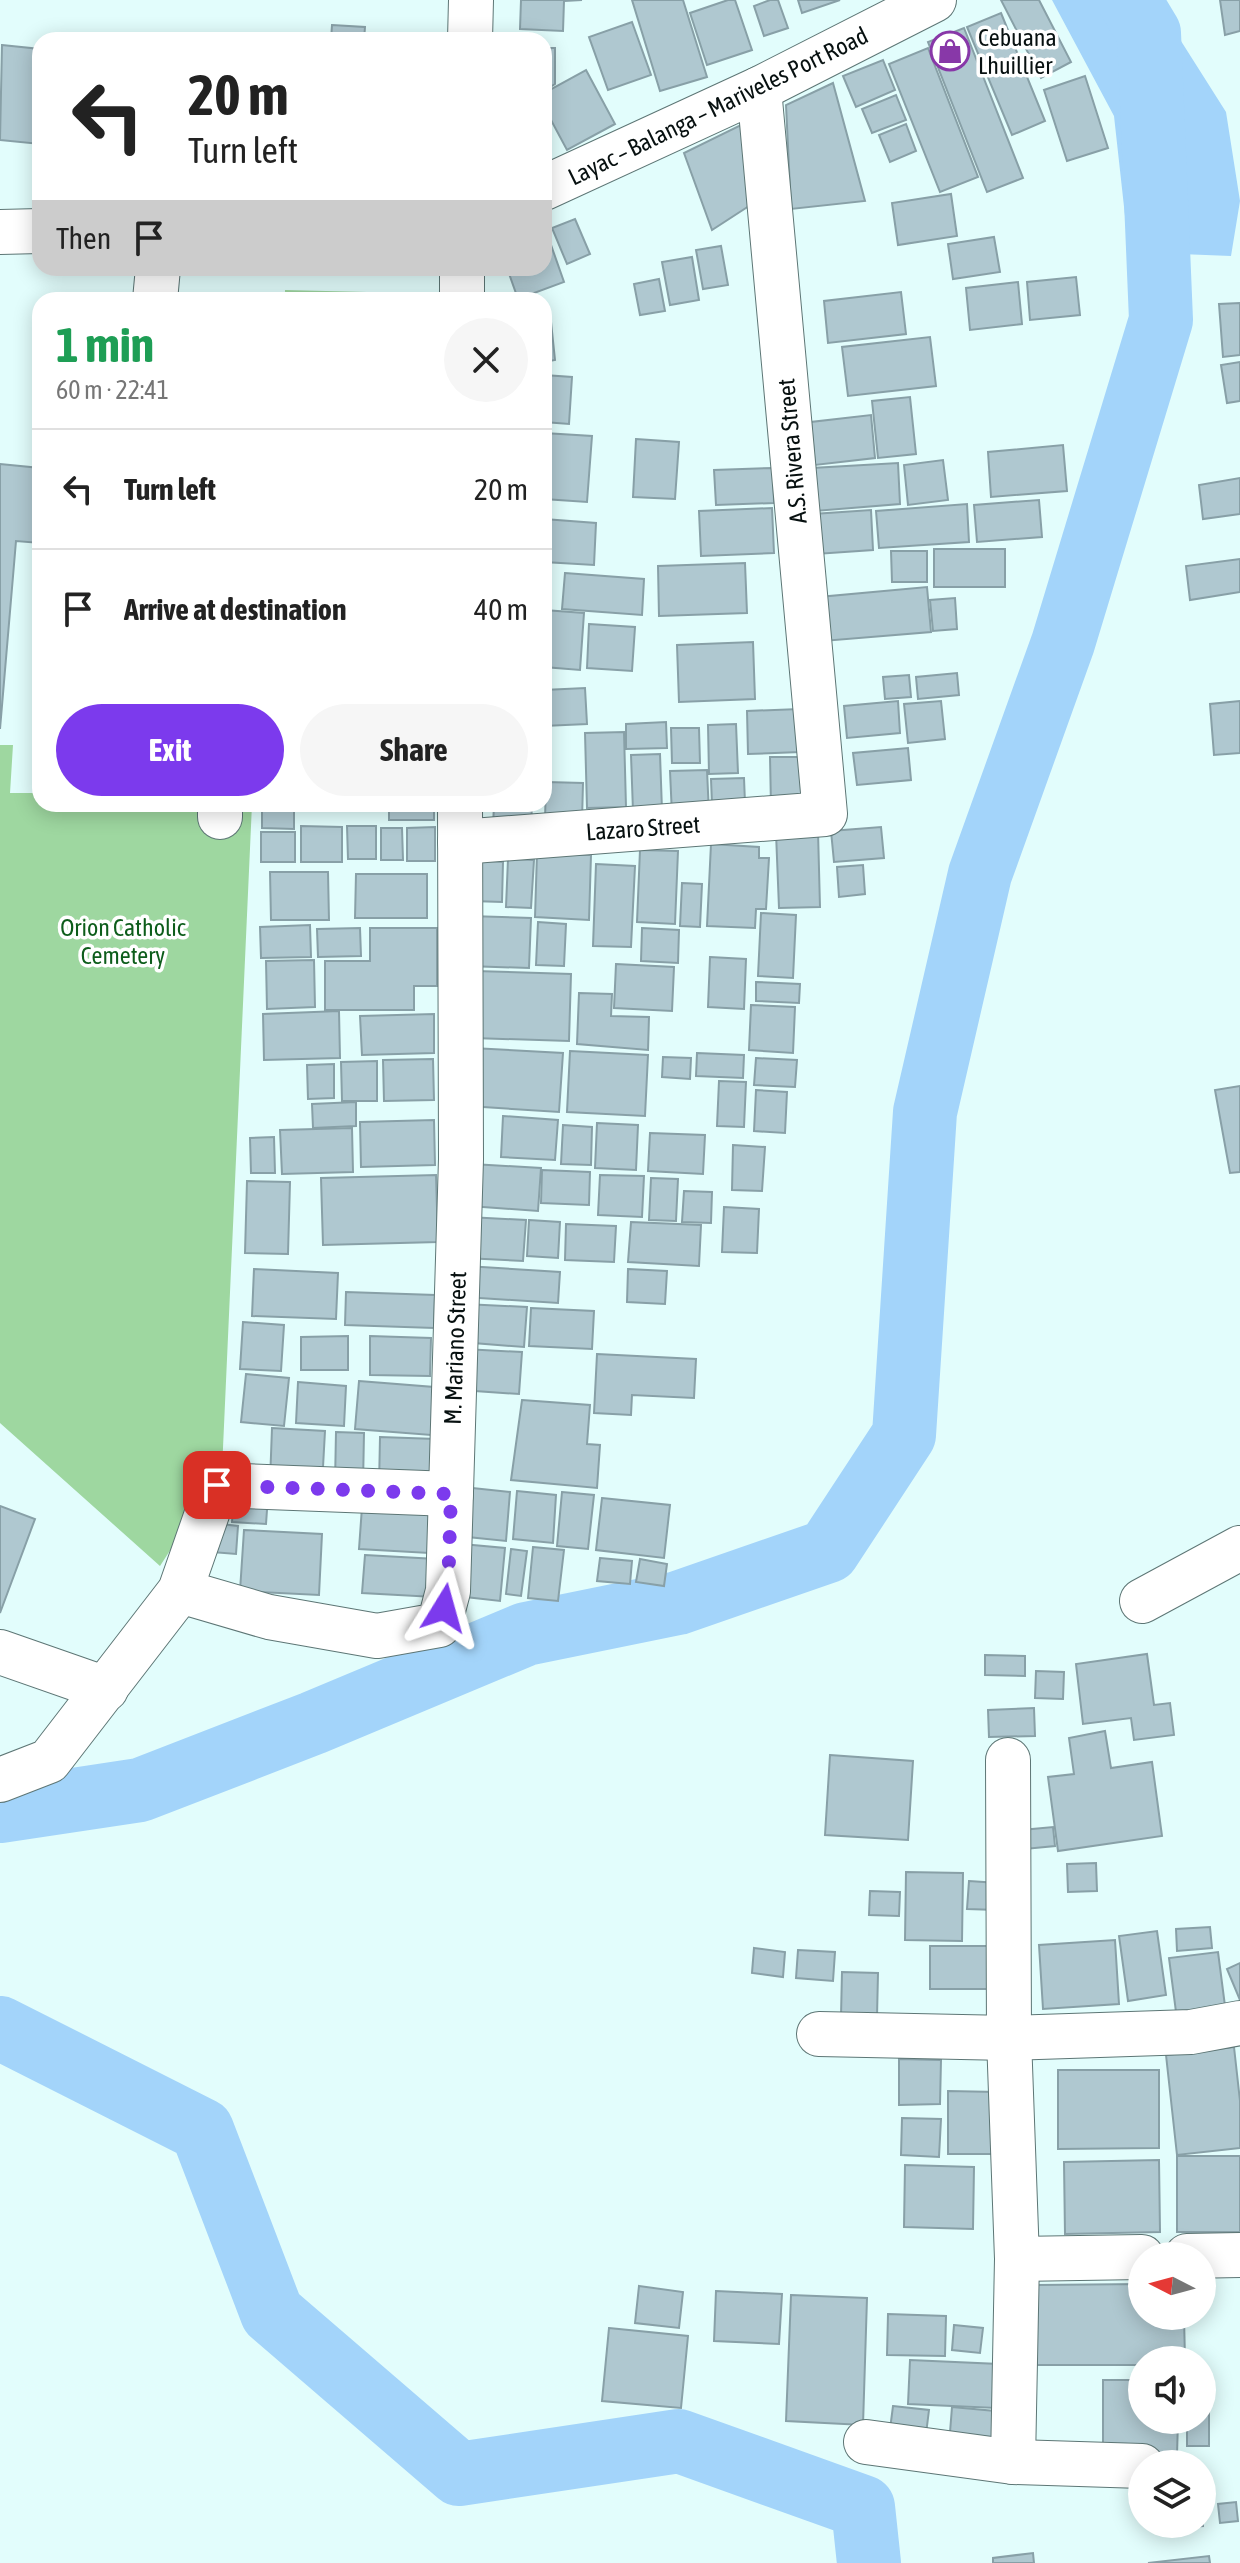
<!DOCTYPE html>
<meta charset="utf-8">
<style>
body{margin:0;font-family:"Asap Condensed",sans-serif;background:#f6f6f6;color:#222;height:100vh;display:flex;flex-direction:column;font-size:30px;white-space:nowrap}
*{box-sizing:border-box;margin:0}
p{font-size:26px;color:#767676}
.icon{flex:none;width:44px;height:44px;fill:none;stroke:currentColor;stroke-width:2;stroke-linecap:round;stroke-linejoin:round}
.map{position:relative;flex:1;overflow:hidden}
.details{position:absolute;left:32px;top:292px;width:520px;height:520px;display:flex;flex-direction:column;background:#fff;border-radius:24px;box-shadow:0 4px 20px #0003}
.details>*{flex:none}
.hud{position:absolute;left:32px;top:32px;width:520px;height:244px;border-radius:24px;box-shadow:0 4px 20px #0003;background:#fff;color:#222;overflow:hidden}
.needle{width:52px;rotate:276deg}
.fabs{position:absolute;left:1128px;top:2242px;display:grid;gap:16px}
.fabs a{display:grid;place-items:center;width:88px;height:88px;border-radius:50%;background:#fff;box-shadow:0 4px 20px #0003;font-size:40px}
.pin{position:absolute;display:grid;place-items:center;width:68px;height:68px;color:#fff;margin:-34px;border-radius:16px;box-shadow:0 4px 12px #0006}
.me{position:absolute;width:88px;margin:-44px;rotate:8deg;stroke-linejoin:round;filter:drop-shadow(0 0 6px #0008)}
.turn{display:flex;align-items:center;gap:28px;height:168px;padding:0 24px;font-size:36px}
.turn .icon{width:104px;height:104px;stroke-width:2.5}
.turn b{display:block;font-size:56px;line-height:68px}
.then{display:flex;align-items:center;height:76px;padding:0 24px;background:#0003;gap:16px;font-size:30px}
.round{display:grid;place-items:center;flex:none;width:84px;height:84px;border-radius:42px;background:#f6f6f6}
.headline{display:flex;align-items:center;justify-content:space-between;height:136px;padding:0 24px}
h1{font-size:48px;font-weight:700;line-height:60px;color:#1e9e55}
.action{display:flex;gap:16px;margin-top:auto;padding:16px 24px}
.action a{flex:1;height:92px;border-radius:48px;background:#7c3aed;color:#fff;font-size:32px;font-weight:700;line-height:92px;text-align:center}
.action a+a{background:#f6f6f6;color:#222}
ul{padding:0;list-style:none}
li{display:flex;align-items:center;gap:24px;height:120px;padding:0 24px;border-top:2px solid #e0e0e0}
li div{flex:1}
li b{display:block;font-size:30px}
li em{font-style:normal}
.map>svg:first-child{display:block}
.green{fill:#9ed7a0}
.water{fill:#a3d4fa}
.lines{fill:none;stroke-linecap:round;stroke-linejoin:round}
.river{stroke:#a3d4fa;stroke-width:64}
.building{fill:#afc8d0;stroke:#88a0a7;stroke-width:2}
.minor-casing{stroke:#5d7675;stroke-width:46}
.major-casing{stroke:#5d7675;stroke-width:46}
.minor{stroke:#fff;stroke-width:44}
.major{stroke:#fff;stroke-width:44}
.route{stroke:#7c3aed;stroke-width:14;stroke-dasharray:0 25.2}
.labels{text-anchor:middle;dominant-baseline:central;stroke-width:7;stroke-linejoin:round;paint-order:stroke}
.poi-label{font-size:24px;fill:#071010;stroke:#fff;text-anchor:start}
.street-label{font-size:24px;fill:#071010;stroke:#fff}
.park-label{font-size:24px;fill:#0d5d1b;stroke:#fff}
</style>
<div class="map">
<svg width="1240" height="2563" viewBox="0 0 1240 2563">
<rect width="100%" height="100%" fill="#e2fdfc"/>
<g class="green">
<polygon points="285,290 367,292 366,300 285,300"/>
<polygon points="0,745 13,745 10,793 40,793 40,804 252,804 222,1470 160,1566 0,1423"/>
</g>
<polygon class="water" points="1052,0 1155,0 1226,112 1240,201 1231,256 1129,252 1114,116"/>
<g class="lines">
<g class="river">
<polyline points="0,1811 140,1790 313,1723 526,1634 678,1603 828,1551 904,1435 925,1112 980,874 1063,643 1161,320 1149,33 1129,0"/>
<polyline points="0,2028 202,2130 272,2313 459,2474 679,2441 863,2507 869,2563"/>
</g>
</g>
<g class="building">
<polygon points="521,0 582,0 564,1 563,31 520,29"/>
<polygon points="632,0 683,0 707,77 660,91"/>
<polygon points="728,0 735,0 752,50 707,65 690,13"/>
<polygon points="770,0 778,0 788,28 764,36 754,6"/>
<polygon points="798,0 840,0 802,13"/>
<polygon points="1001,0 1039,0 1071,62 1041,78"/>
<polygon points="1220,0 1240,0 1240,31 1225,35"/>
<polygon points="1001,13 1045,121 1012,135 967,27"/>
<polygon points="632,22 651,75 608,90 589,37"/>
<polygon points="332,25 365,27 364,40 331,40"/>
<polygon points="964,28 1023,178 987,192 928,42"/>
<polygon points="403,33 443,34 443,40 403,40"/>
<polygon points="2,45 40,49 40,144 0,140"/>
<polygon points="544,48 555,48 555,84 544,91"/>
<polygon points="928,48 978,177 940,192 889,64"/>
<polygon points="883,60 895,90 856,107 843,76"/>
<polygon points="586,70 615,124 567,150 544,107 544,93"/>
<polygon points="1085,76 1108,148 1067,161 1044,90"/>
<polygon points="833,83 865,201 791,209 786,105"/>
<polygon points="896,95 906,120 872,133 862,109"/>
<polygon points="747,122 752,204 712,230 684,153"/>
<polygon points="906,124 916,151 890,162 879,135"/>
<polygon points="951,194 957,236 898,245 892,203"/>
<polygon points="575,219 590,254 567,264 552,228"/>
<polygon points="544,225 564,282 518,299 507,268 544,268"/>
<polygon points="994,237 1000,272 953,279 948,244"/>
<polygon points="721,246 728,285 703,289 696,250"/>
<polygon points="692,257 699,300 670,305 662,262"/>
<polygon points="1076,277 1080,315 1030,320 1027,282"/>
<polygon points="659,279 665,311 640,315 634,284"/>
<polygon points="1018,282 1022,324 970,330 966,288"/>
<polygon points="901,292 906,334 828,343 824,301"/>
<polygon points="1240,303 1240,355 1223,357 1219,304"/>
<polygon points="544,322 551,322 555,360 544,362"/>
<polygon points="930,337 936,386 848,396 842,347"/>
<polygon points="1240,362 1240,401 1227,403 1221,365"/>
<polygon points="544,375 572,377 569,424 544,422"/>
<polygon points="910,397 916,454 878,458 872,401"/>
<polygon points="871,415 875,458 815,465 811,422"/>
<polygon points="544,433 592,436 587,502 544,499"/>
<polygon points="636,439 679,442 675,499 633,497"/>
<polygon points="1063,445 1067,491 991,497 988,452"/>
<polygon points="943,460 948,500 908,505 904,465"/>
<polygon points="898,463 900,504 815,511 812,468"/>
<polygon points="0,464 40,468 40,543 16,541 0,729"/>
<polygon points="773,468 774,503 716,505 714,470"/>
<polygon points="1240,478 1240,514 1203,519 1199,485"/>
<polygon points="1039,500 1042,537 977,542 974,505"/>
<polygon points="967,504 969,542 879,548 876,511"/>
<polygon points="772,508 774,553 701,556 699,511"/>
<polygon points="871,510 873,550 816,554 813,514"/>
<polygon points="544,519 596,523 594,565 544,562"/>
<rect x="934" y="549" width="71" height="38"/>
<polygon points="891,551 927,551 927,582 892,582"/>
<polygon points="1240,559 1240,592 1190,600 1186,566"/>
<polygon points="745,563 747,613 659,616 658,566"/>
<polygon points="565,573 644,579 642,615 562,609"/>
<polygon points="927,587 931,632 823,641 819,597"/>
<polygon points="955,598 957,629 933,631 930,600"/>
<polygon points="544,610 584,613 580,670 544,667"/>
<polygon points="589,624 635,627 632,671 587,668"/>
<polygon points="753,642 755,699 679,702 677,645"/>
<polygon points="957,673 959,695 918,699 916,677"/>
<polygon points="909,675 911,697 885,699 883,677"/>
<polygon points="585,688 587,724 544,726 544,690"/>
<polygon points="898,701 900,733 847,738 844,706"/>
<polygon points="941,701 945,739 908,743 904,704"/>
<polygon points="1240,701 1240,753 1214,755 1210,704"/>
<polygon points="799,709 800,752 748,754 747,711"/>
<polygon points="666,722 667,748 626,749 626,724"/>
<polygon points="736,724 738,773 709,774 708,725"/>
<polygon points="671,728 699,728 700,763 672,763"/>
<polygon points="624,732 626,807 587,808 585,733"/>
<polygon points="908,748 911,780 857,785 853,753"/>
<polygon points="660,754 662,810 633,811 631,755"/>
<polygon points="770,757 806,757 808,805 771,806"/>
<polygon points="707,770 709,814 672,815 670,771"/>
<polygon points="744,778 745,803 712,804 711,779"/>
<polygon points="546,782 583,783 582,821 545,820"/>
<polygon points="262,804 294,804 294,829 262,828"/>
<rect x="308" y="804" width="73" height="6"/>
<rect x="389" y="804" width="45" height="16"/>
<polygon points="494,804 532,804 531,828 493,827"/>
<polygon points="301,826 342,827 342,862 301,862"/>
<polygon points="347,826 376,826 376,859 348,859"/>
<polygon points="435,827 435,861 407,861 407,828"/>
<polygon points="881,827 884,858 834,862 831,831"/>
<polygon points="381,828 402,828 403,860 381,860"/>
<polygon points="818,831 820,907 779,908 776,833"/>
<rect x="261" y="832" width="34" height="30"/>
<polygon points="711,844 759,847 759,858 769,858 766,909 756,909 755,928 707,926"/>
<polygon points="640,850 678,851 675,924 637,922"/>
<polygon points="537,853 591,855 589,920 535,917"/>
<polygon points="508,859 534,860 531,908 506,907"/>
<polygon points="474,860 503,862 502,902 472,901"/>
<polygon points="596,864 635,866 631,947 593,946"/>
<polygon points="863,865 865,894 839,897 837,867"/>
<polygon points="270,872 328,872 329,920 271,920"/>
<polygon points="356,874 427,874 427,918 355,918"/>
<polygon points="682,883 702,884 700,927 680,926"/>
<polygon points="761,913 796,915 793,978 758,976"/>
<polygon points="469,916 531,918 529,968 467,966"/>
<polygon points="538,922 566,924 564,966 536,965"/>
<polygon points="310,925 311,957 261,958 260,927"/>
<polygon points="360,928 361,956 318,957 317,929"/>
<polygon points="370,928 437,928 437,986 414,986 414,1010 325,1010 325,961 370,961"/>
<polygon points="642,928 679,930 678,963 641,961"/>
<polygon points="710,957 746,959 744,1009 708,1007"/>
<polygon points="314,960 315,1007 267,1009 266,961"/>
<polygon points="616,964 674,967 672,1011 614,1008"/>
<polygon points="475,971 571,974 569,1041 473,1038"/>
<polygon points="756,982 800,984 799,1003 756,1001"/>
<polygon points="579,993 612,994 611,1016 649,1017 648,1050 577,1044"/>
<polygon points="751,1005 795,1007 793,1053 749,1050"/>
<polygon points="339,1011 340,1058 264,1060 263,1014"/>
<polygon points="434,1014 434,1053 362,1055 360,1016"/>
<polygon points="472,1048 563,1053 559,1112 468,1106"/>
<polygon points="570,1051 648,1055 645,1116 567,1112"/>
<polygon points="697,1053 744,1055 743,1078 696,1076"/>
<polygon points="663,1057 691,1058 690,1079 662,1077"/>
<polygon points="756,1058 797,1060 795,1087 754,1085"/>
<polygon points="433,1059 434,1100 384,1101 383,1060"/>
<polygon points="377,1061 377,1101 342,1101 341,1062"/>
<polygon points="334,1064 334,1098 308,1099 307,1065"/>
<polygon points="719,1081 746,1082 744,1127 717,1126"/>
<polygon points="1240,1086 1240,1172 1230,1173 1215,1090"/>
<polygon points="756,1090 787,1092 785,1133 754,1131"/>
<polygon points="356,1102 356,1126 313,1128 312,1104"/>
<polygon points="503,1116 558,1120 555,1160 501,1157"/>
<polygon points="434,1120 435,1165 361,1167 360,1122"/>
<polygon points="597,1123 638,1125 636,1170 595,1168"/>
<polygon points="563,1125 592,1127 591,1165 561,1164"/>
<polygon points="352,1128 353,1172 282,1174 280,1130"/>
<polygon points="650,1133 705,1135 703,1174 648,1171"/>
<polygon points="274,1137 275,1173 251,1173 250,1138"/>
<polygon points="733,1145 765,1147 762,1191 732,1190"/>
<polygon points="472,1164 541,1168 538,1211 470,1206"/>
<polygon points="542,1170 590,1172 589,1205 541,1203"/>
<polygon points="436,1175 438,1242 323,1245 321,1178"/>
<polygon points="600,1175 644,1176 642,1217 598,1215"/>
<polygon points="651,1178 678,1179 676,1221 649,1220"/>
<polygon points="247,1181 290,1182 288,1254 245,1253"/>
<polygon points="684,1191 712,1192 711,1223 682,1222"/>
<polygon points="724,1207 759,1209 757,1253 722,1252"/>
<polygon points="468,1217 526,1220 523,1261 465,1258"/>
<polygon points="529,1220 560,1222 558,1258 527,1256"/>
<polygon points="631,1222 701,1225 699,1266 628,1262"/>
<polygon points="566,1224 616,1226 614,1262 565,1260"/>
<polygon points="466,1266 560,1272 558,1303 464,1297"/>
<polygon points="254,1269 338,1273 336,1319 252,1316"/>
<polygon points="628,1269 667,1271 665,1304 627,1302"/>
<polygon points="346,1292 435,1295 434,1328 345,1325"/>
<polygon points="464,1304 527,1307 524,1347 461,1342"/>
<polygon points="531,1308 594,1311 592,1349 529,1346"/>
<polygon points="243,1322 284,1325 281,1371 240,1369"/>
<polygon points="348,1336 348,1370 301,1370 301,1337"/>
<polygon points="370,1336 431,1338 430,1376 370,1375"/>
<polygon points="464,1349 522,1352 519,1394 461,1390"/>
<polygon points="597,1354 696,1359 694,1398 632,1395 631,1415 594,1413"/>
<polygon points="246,1374 289,1378 284,1426 241,1422"/>
<polygon points="359,1381 434,1387 431,1435 355,1429"/>
<polygon points="298,1382 346,1386 344,1426 296,1423"/>
<polygon points="522,1400 590,1405 587,1444 600,1445 597,1488 511,1480"/>
<polygon points="272,1428 325,1431 322,1485 270,1482"/>
<polygon points="336,1432 364,1433 363,1485 335,1483"/>
<polygon points="380,1437 436,1439 435,1487 379,1486"/>
<polygon points="463,1487 510,1492 506,1541 458,1536"/>
<polygon points="517,1491 556,1495 553,1543 513,1539"/>
<polygon points="562,1492 594,1495 588,1549 557,1546"/>
<polygon points="234,1494 268,1496 266,1524 232,1522"/>
<polygon points="602,1498 670,1505 664,1558 596,1550"/>
<polygon points="0,1506 35,1519 0,1613"/>
<polygon points="362,1507 431,1510 429,1553 359,1549"/>
<polygon points="203,1522 238,1526 236,1554 200,1551"/>
<polygon points="244,1530 322,1534 319,1595 240,1591"/>
<polygon points="462,1544 505,1548 500,1601 457,1596"/>
<polygon points="533,1547 564,1550 558,1601 528,1598"/>
<polygon points="511,1549 527,1551 521,1596 506,1594"/>
<polygon points="365,1555 436,1559 434,1597 362,1593"/>
<polygon points="600,1558 632,1561 630,1584 597,1581"/>
<polygon points="640,1559 667,1564 664,1586 636,1582"/>
<polygon points="1147,1654 1154,1705 1170,1703 1174,1735 1134,1740 1131,1718 1083,1724 1076,1664"/>
<polygon points="985,1655 1025,1656 1025,1676 985,1675"/>
<polygon points="1036,1671 1064,1672 1063,1699 1035,1698"/>
<polygon points="1034,1708 1035,1736 989,1737 988,1710"/>
<polygon points="1105,1731 1111,1768 1152,1762 1162,1836 1058,1851 1048,1777 1074,1774 1069,1738"/>
<polygon points="830,1755 913,1761 908,1840 825,1835"/>
<polygon points="1053,1827 1055,1846 1025,1849 1022,1830"/>
<polygon points="1096,1863 1097,1891 1068,1892 1067,1864"/>
<polygon points="906,1872 963,1873 962,1941 905,1940"/>
<polygon points="969,1881 998,1883 997,1910 967,1909"/>
<polygon points="870,1891 900,1892 899,1916 869,1915"/>
<polygon points="1210,1927 1212,1948 1177,1951 1176,1929"/>
<polygon points="1157,1931 1166,1995 1128,2001 1119,1936"/>
<polygon points="1115,1940 1119,2004 1043,2009 1039,1945"/>
<rect x="930" y="1946" width="72" height="43"/>
<polygon points="754,1948 785,1952 783,1977 752,1973"/>
<polygon points="798,1950 835,1952 833,1981 796,1978"/>
<polygon points="1218,1952 1225,2006 1176,2012 1169,1958"/>
<polygon points="1240,1963 1240,2000 1227,1969"/>
<polygon points="842,1972 878,1973 877,2017 841,2016"/>
<polygon points="1234,2047 1240,2101 1240,2148 1177,2155 1166,2055"/>
<polygon points="899,2059 941,2060 940,2104 899,2105"/>
<polygon points="1058,2070 1159,2070 1159,2148 1058,2149"/>
<polygon points="948,2091 997,2092 996,2154 948,2154"/>
<polygon points="902,2118 941,2119 939,2157 901,2155"/>
<rect x="1177" y="2156" width="63" height="76"/>
<polygon points="1159,2160 1160,2232 1065,2234 1064,2162"/>
<polygon points="905,2165 974,2167 973,2229 904,2227"/>
<polygon points="1142,2284 1142,2316 1184,2316 1185,2360 1142,2360 1142,2365 1037,2365 1037,2285"/>
<polygon points="639,2286 683,2292 679,2328 635,2323"/>
<polygon points="716,2291 782,2294 779,2344 714,2341"/>
<polygon points="791,2295 867,2298 863,2425 786,2421"/>
<polygon points="888,2314 946,2316 945,2356 887,2355"/>
<polygon points="954,2325 983,2328 980,2353 952,2350"/>
<polygon points="609,2328 688,2336 681,2408 602,2401"/>
<polygon points="910,2360 999,2364 996,2408 908,2404"/>
<polygon points="1103,2380 1142,2380 1142,2420 1178,2420 1177,2455 1103,2454"/>
<polygon points="1202,2390 1209,2390 1209,2446 1187,2446 1187,2420 1202,2420"/>
<polygon points="893,2406 929,2410 925,2442 889,2437"/>
<polygon points="952,2407 1006,2412 1003,2449 949,2445"/>
<polygon points="1202,2501 1203,2526 1161,2529 1161,2524 1202,2524"/>
<polygon points="1236,2502 1238,2521 1220,2523 1218,2504"/>
<polygon points="1033,2553 1034,2563 993,2563 993,2558"/>
<polygon points="1209,2556 1210,2563 1148,2563"/>
</g>
<g class="lines">
<g class="minor-casing">
<g id="minor">
<polyline points="470,40 471,0"/>
<polyline points="155,300 158,268"/>
<polyline points="462,300 462,268"/>
<polyline points="220,817 220,804"/>
<polyline points="460,842 825,814 759,89"/>
<polyline points="180,1591 269,1617 377,1636 439,1625 448,1591 461,1159 460,804"/>
<polyline points="1142,1601 1240,1548"/>
<polyline points="0,1652 106,1689"/>
<polyline points="0,1780 49,1761 180,1591 217,1485 451,1494"/>
<polyline points="819,2034 1009,2038 1008,1760"/>
<polyline points="1187,2256 1240,2255"/>
<polyline points="1017,2259 1142,2257"/>
<polyline points="866,2442 1013,2462 1142,2466"/>
<polyline points="1013,2462 1017,2259 1009,2038 1191,2032 1240,2023"/>
</g>
</g>
<g class="major-casing">
<g id="major">
<polyline points="544,188 759,89 934,0"/>
<polyline points="0,232 40,231"/>
</g>
</g>
<use href="#minor" class="minor"/>
<use href="#major" class="major"/>
</g>
<g class="lines">
<polyline class="route" points="217,1485 451,1494 448,1591 444,1608"/>
</g>
<defs>
<g id="shop-ring" transform="scale(2)"><circle r="9.5" fill="#fff" stroke="#8838a8" stroke-width="1.5"/><path d="M-5-2.5h2.3a2.7 3.5 0 0 1 5.4 0H5L5.5 6h-11ZM-1.5-2.5h3a1.5 2.3 0 0 0-3 0Z" fill="#8838a8"/></g>
</defs>
<g fill-rule="evenodd">
<use href="#shop-ring" x="950" y="51"/>
</g>
<g class="labels">
<g class="poi-label">
<text x="978" y="37">Cebuana<tspan x="978" dy="28">Lhuillier</tspan></text>
</g>
<g class="street-label">
<text transform="translate(718 106) rotate(-26)">Layac – Balanga – Mariveles Port Road</text>
<text transform="translate(792 451) rotate(-95)">A.S. Rivera Street</text>
<text transform="translate(643 828) rotate(-4)">Lazaro Street</text>
<text transform="translate(455 1348) rotate(-88)">M. Mariano Street</text>
</g>
<g class="park-label">
<text x="123" y="927">Orion Catholic<tspan x="123" dy="28">Cemetery</tspan></text>
</g>
</g>
</svg>
<div class="fabs">
<a><svg class="needle" viewBox="-14 -14 28 28"><path d="M0-13l5 13h-10z" fill="#e53935"/><path d="M0 13l5-13h-10z" fill="#767676"/></svg></a>
<a><svg class="icon" aria-label="sound" viewBox="0 0 24 24"><path d="M4 9h4l5-4v14l-5-4H4zM17 9q2 3 0 6"/></svg></a>
<a><svg class="icon" aria-label="layers" viewBox="0 0 24 24"><path d="M12 4l9 5-9 5-9-5zM3 14l9 5 9-5"/></svg></a>
</div>
<div class="pin" style="left:217px;top:1485px;background:#d93025"><svg class="icon" aria-label="arrive" viewBox="0 0 24 24"><path d="M6 21V4h12l-3 4 3 4H6"/></svg></div>
<svg class="me" style="left:444px;top:1608px" viewBox="-20 -20 40 40"><path d="M0-17L14 15 0 8-14 15z" fill="#7c3aed" stroke="#fff" stroke-width="4"/></svg>
<div class="hud">
<div class="turn"><svg class="icon" aria-label="left" viewBox="0 0 24 24"><path d="M17 20v-9H6M10 6l-5 5 5 5"/></svg><div><b>20 m</b>Turn left</div></div>
<div class="then">Then<svg class="icon" aria-label="arrive" viewBox="0 0 24 24"><path d="M6 21V4h12l-3 4 3 4H6"/></svg></div>
</div>
<section class="details">
<div class="headline"><div><h1>1 min</h1><p>60 m · 22:41</p></div><a class="round"><svg class="icon" aria-label="close" viewBox="0 0 24 24"><path d="M6 6l12 12M18 6L6 18"/></svg></a></div>
<ul>
<li><svg class="icon" aria-label="left" viewBox="0 0 24 24"><path d="M17 20v-9H6M10 6l-5 5 5 5"/></svg><div><b>Turn left</b></div><em>20 m</em></li>
<li><svg class="icon" aria-label="arrive" viewBox="0 0 24 24"><path d="M6 21V4h12l-3 4 3 4H6"/></svg><div><b>Arrive at destination</b></div><em>40 m</em></li>
</ul>
<div class="action"><a>Exit</a><a>Share</a></div>
</section>
</div>
